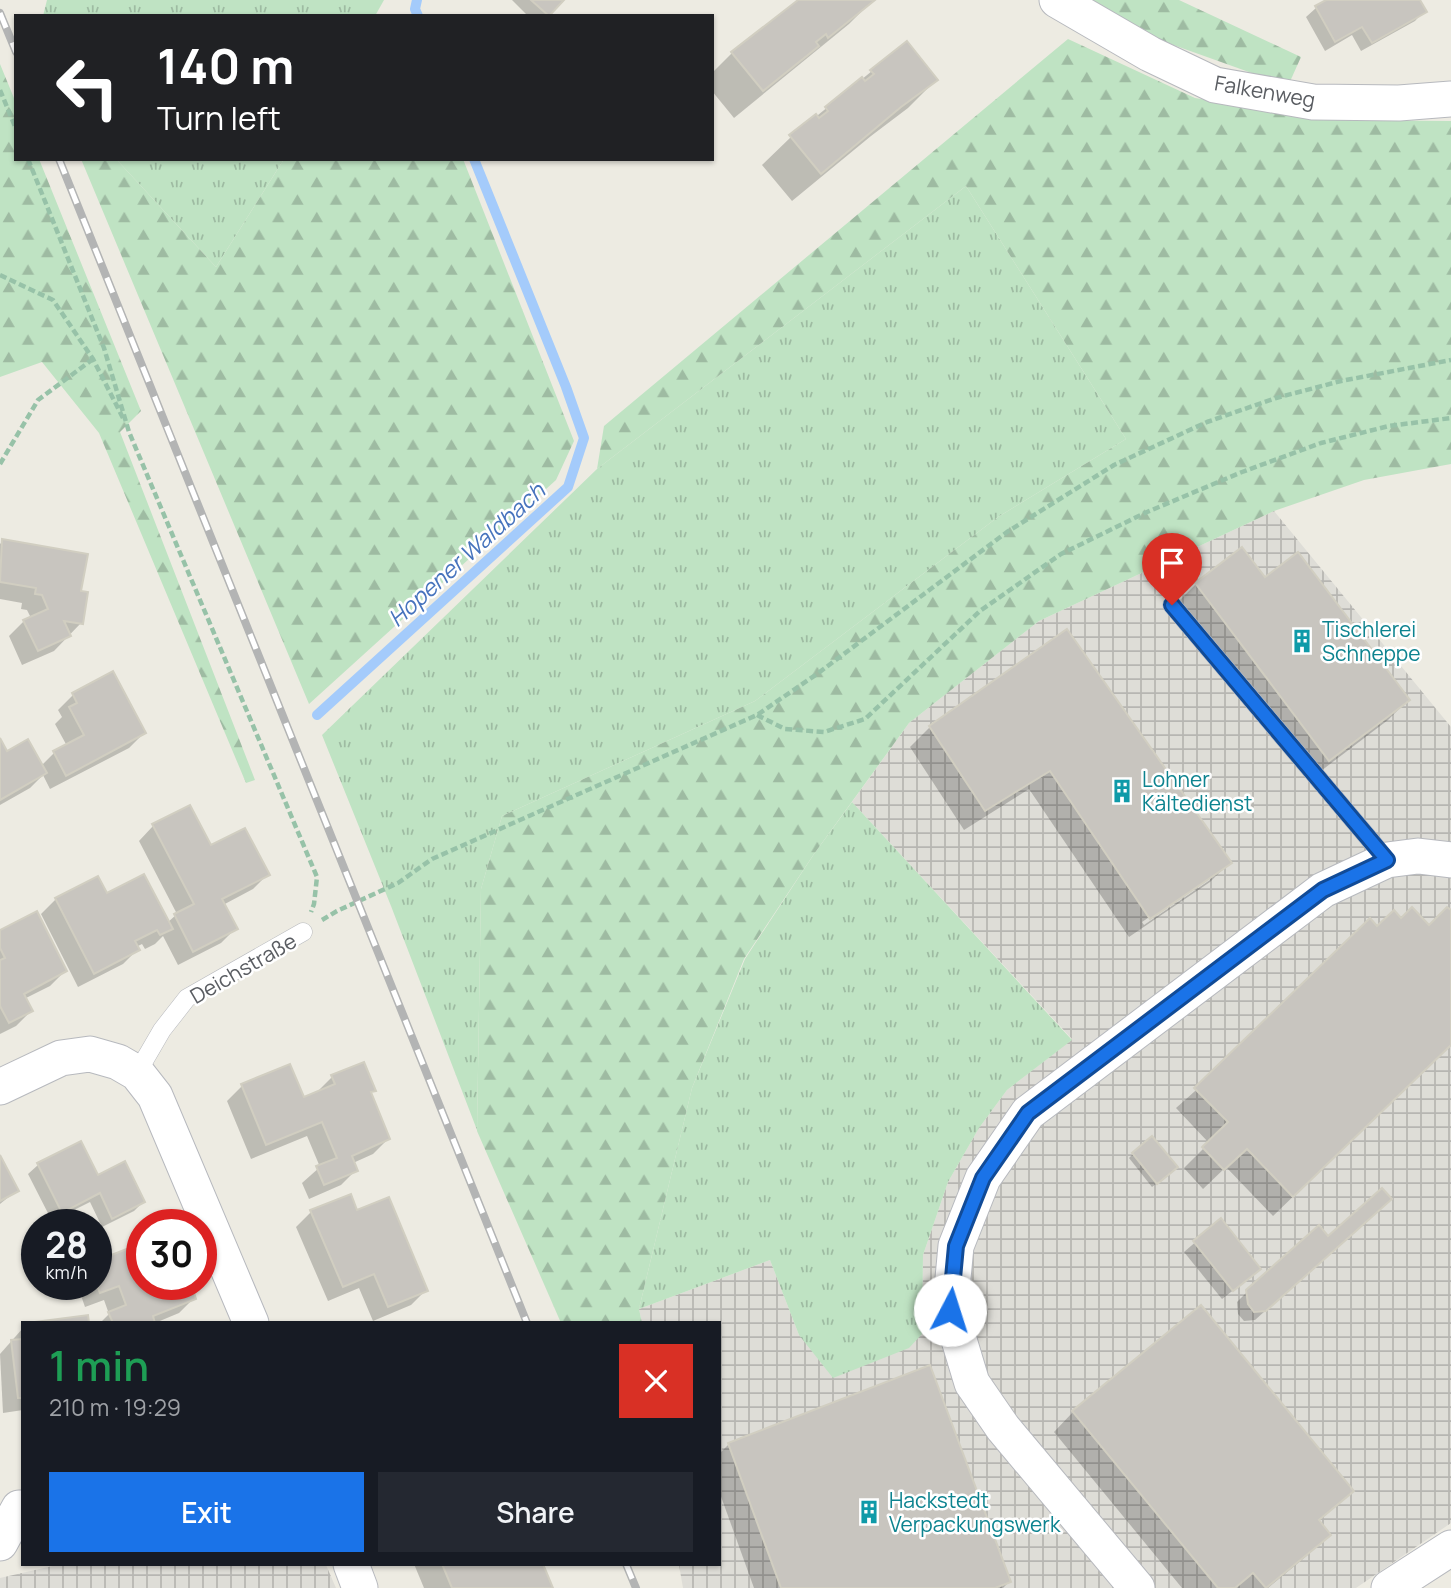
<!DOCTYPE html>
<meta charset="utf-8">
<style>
body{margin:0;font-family:Manrope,sans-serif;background:#242831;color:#f1f3f6;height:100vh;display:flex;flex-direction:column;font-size:26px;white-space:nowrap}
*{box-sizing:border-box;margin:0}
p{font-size:23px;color:#9ea1a6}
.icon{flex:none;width:38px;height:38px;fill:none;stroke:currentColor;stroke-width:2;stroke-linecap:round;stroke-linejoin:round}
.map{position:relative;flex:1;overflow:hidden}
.drawer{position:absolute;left:21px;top:1321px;width:700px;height:245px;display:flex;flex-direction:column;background:#171b24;border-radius:0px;box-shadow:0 2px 5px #0004}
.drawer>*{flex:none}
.top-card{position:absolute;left:14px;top:14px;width:700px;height:147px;border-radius:0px;box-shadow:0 2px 5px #0004;background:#202124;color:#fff;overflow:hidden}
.speed{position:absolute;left:21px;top:1209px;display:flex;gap:14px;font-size:35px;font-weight:700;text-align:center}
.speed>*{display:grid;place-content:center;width:91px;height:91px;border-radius:50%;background:#171b24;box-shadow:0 2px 5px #0004;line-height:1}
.speed small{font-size:18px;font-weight:400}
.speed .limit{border:10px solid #d22;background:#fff;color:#111}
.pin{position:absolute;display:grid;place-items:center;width:60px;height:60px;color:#fff;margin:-72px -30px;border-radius:50% 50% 50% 0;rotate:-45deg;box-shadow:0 0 7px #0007}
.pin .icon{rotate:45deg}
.me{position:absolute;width:77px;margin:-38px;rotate:5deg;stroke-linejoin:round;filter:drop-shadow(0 0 5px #0008)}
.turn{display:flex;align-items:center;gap:24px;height:147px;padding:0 28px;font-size:32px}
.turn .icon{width:91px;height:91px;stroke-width:2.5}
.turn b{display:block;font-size:49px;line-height:60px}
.round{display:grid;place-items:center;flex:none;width:74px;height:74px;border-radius:0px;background:#242831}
.headline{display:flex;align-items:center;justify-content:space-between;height:119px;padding:0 28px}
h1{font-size:42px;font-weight:600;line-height:52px;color:#1e9e55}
.action{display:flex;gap:14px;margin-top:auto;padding:14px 28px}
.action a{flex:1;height:80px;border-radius:0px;background:#1a73e8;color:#fff;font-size:28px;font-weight:600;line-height:80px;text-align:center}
.action a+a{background:#242831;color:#f1f3f6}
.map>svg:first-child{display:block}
.industrial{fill:url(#industrial-grid)}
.grass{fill:url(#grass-tufts)}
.forest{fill:url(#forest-firs)}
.shadow{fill:#0003;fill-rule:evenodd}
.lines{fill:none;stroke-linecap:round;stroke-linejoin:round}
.stream{stroke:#a4cbfb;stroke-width:10}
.building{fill:#c8c5bf;stroke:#d1cec1;stroke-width:2}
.service-casing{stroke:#b7b9be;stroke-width:19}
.minor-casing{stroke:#b7b9be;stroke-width:37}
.path{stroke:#97c2a8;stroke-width:4.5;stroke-dasharray:7 3.5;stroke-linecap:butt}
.service{stroke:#fff;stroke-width:18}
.minor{stroke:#fff;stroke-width:35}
.rail-casing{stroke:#b3b4b4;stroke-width:8}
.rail{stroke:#fff;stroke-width:5;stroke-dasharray:16;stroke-linecap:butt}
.route-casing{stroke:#114b97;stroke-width:18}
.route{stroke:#1a73e8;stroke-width:12}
.labels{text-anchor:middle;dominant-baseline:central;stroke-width:5;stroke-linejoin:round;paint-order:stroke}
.street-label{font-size:21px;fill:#5a5d62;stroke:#fff}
.culture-label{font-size:21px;fill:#0d838f;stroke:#fff;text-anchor:start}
.water-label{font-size:23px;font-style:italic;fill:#4774bd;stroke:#fff}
</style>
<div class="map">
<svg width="1451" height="1588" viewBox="0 0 1451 1588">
<defs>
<pattern id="industrial-grid" width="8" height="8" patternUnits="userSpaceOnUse" patternTransform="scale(1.75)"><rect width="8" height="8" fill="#deddd7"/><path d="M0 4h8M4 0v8" fill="none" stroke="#b7b6b2"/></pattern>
<pattern id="grass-tufts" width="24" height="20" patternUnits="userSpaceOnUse" patternTransform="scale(1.75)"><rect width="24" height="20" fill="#bfe3c3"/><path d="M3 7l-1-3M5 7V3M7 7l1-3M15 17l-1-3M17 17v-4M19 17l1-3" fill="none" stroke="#9ebba2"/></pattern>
<pattern id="forest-firs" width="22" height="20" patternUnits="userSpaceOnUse" patternTransform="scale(1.75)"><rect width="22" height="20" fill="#bfe3c3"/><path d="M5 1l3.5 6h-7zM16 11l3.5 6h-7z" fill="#9ebba2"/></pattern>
</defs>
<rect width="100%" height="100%" fill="#edebe2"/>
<g class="industrial">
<polygon points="1274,511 1451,727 1451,1523 1356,1588 683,1588 679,1565 719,1564 719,1323 642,1323 639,1309 770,1260 799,1335 922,1334 923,1255 948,1182 979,1128 1007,1090 1072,1039 852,802 909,723 1039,621"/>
<polygon points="57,1565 326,1565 336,1588 0,1588 0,1578"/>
</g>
<g class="grass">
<polygon points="47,0 384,0 375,16 43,16"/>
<polygon points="116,159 284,159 216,267"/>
<polygon points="966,186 1126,439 998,517 755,701 502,816 481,889 477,1130 391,906 322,735 597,469"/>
<polygon points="852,802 1072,1040 1007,1090 979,1128 948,1182 923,1255 922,1334 909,1348 833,1378 799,1335 770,1260 639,1309 692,1088 745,959 814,854"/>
</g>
<g class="forest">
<polygon points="1085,0 1179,0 1301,57 1288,86 1151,37"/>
<polygon points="1068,39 1195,98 1330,120 1451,121 1451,464 1364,480 1274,511 1039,621 909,723 814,854 744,959 692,1088 639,1309 642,1323 561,1323 477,1131 481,889 502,816 755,701 998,517 1126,439 966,186 597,469 604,426"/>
<polygon points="0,64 16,103 16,159 39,159 141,411 120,432 255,780 246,783 99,433 42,362 0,377"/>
<polygon points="81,159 116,159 216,267 284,159 463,159 574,441 556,480 309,704"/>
</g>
<g class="shadow">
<polygon points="512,0 562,0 547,16 528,16"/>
<polygon points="801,0 873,0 849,24 734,118 712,91 712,73 732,53"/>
<polygon points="1330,0 1418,0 1424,11 1415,21 1361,51 1352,35 1325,51 1306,17 1316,8"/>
<polygon points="872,71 936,80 908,108 871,136 792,201 762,165 791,137"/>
<polygon points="3,541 81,623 54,651 22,665 9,636 24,621 31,618 27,610 21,609 22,603 0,599 0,544"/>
<polygon points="1264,580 1408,700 1388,720 1309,780 1176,604 1196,584"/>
<path d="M1067,632L1230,862L1210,882L1129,937L1029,789L964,830L910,747L930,727ZM1210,876V880L1144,925L1142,922Z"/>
<polygon points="112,674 144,733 129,748 50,789 43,775 30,788 0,805 0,741 7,753 41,766 54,753 67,746 55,724 62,717 58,710 73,695"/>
<polygon points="153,826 268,874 253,889 223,905 236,928 221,943 178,965 163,936 155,944 145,949 142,944 136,947 138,949 123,964 78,987 41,914 56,899 106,896 167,923 177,914 139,841"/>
<polygon points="1451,913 1451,1044 1273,1216 1226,1167 1203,1189 1184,1168 1209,1143 1176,1108 1377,929 1401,920 1429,927"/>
<polygon points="0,932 65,971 50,986 24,999 31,1011 16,1026 0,1034"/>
<polygon points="332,1077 374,1090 370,1094 388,1139 373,1154 353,1163 356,1170 341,1185 309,1199 302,1183 320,1167 307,1136 251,1159 227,1101 242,1086 303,1099 317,1092"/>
<polygon points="1133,1154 1171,1172 1152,1187 1129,1158"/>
<polygon points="0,1159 16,1191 0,1204"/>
<polygon points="38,1165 97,1177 143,1202 134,1211 102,1227 90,1202 52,1221 28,1174"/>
<polygon points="1379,1209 1255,1320 1244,1321 1238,1314 1237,1302 1247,1292 1328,1238"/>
<polygon points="311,1212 356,1212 426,1290 411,1305 373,1321 359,1288 328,1301 296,1227"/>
<polygon points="1220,1221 1249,1278 1222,1299 1184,1252"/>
<polygon points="96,1263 142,1284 194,1298 179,1313 155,1323 100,1323 109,1314 104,1300 85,1307 77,1284 96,1284"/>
<polygon points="23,1328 23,1410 3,1413 0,1354"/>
<polygon points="1073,1412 1351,1491 1318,1522 1328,1535 1309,1554 1268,1588 1182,1588 1054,1432"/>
<polygon points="729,1444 1009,1582 1003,1588 754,1588 719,1491 719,1454"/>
<polygon points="414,1564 541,1564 551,1588 424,1588"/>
</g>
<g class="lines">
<g class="stream">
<polyline points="417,0 415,9 418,16"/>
<polyline points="317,715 568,487 584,438 566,387 474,159"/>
</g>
</g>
<g class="building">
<polygon points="531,0 564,0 549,16"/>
<polygon points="798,0 875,0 828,38 826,34 816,42 819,46 763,91 731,52"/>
<polygon points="1326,0 1420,0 1427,12 1372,43 1362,27 1335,42 1315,6"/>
<polygon points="907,41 938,80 901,107 821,174 789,135 816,114 819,118 828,111 825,107 862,77 865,81 874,74 870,70"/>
<polygon points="2,539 88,554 81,591 88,592 83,624 64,621 71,636 38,651 23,620 48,609 42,595 35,594 36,588 0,582"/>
<polygon points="1242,547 1265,577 1298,552 1410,700 1329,761 1195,583"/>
<polygon points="1067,629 1232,863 1150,919 1050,771 985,811 929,726"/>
<polygon points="113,671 146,733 66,776 53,751 84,735 69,707 77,703 72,693"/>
<polygon points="0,738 7,751 28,739 47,773 0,800"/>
<polygon points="190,805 211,845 245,828 270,875 222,899 238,929 193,952 174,914 194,904 152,824"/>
<polygon points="144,874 173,929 160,935 157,930 135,941 140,950 94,974 55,898 98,876 107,893"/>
<polygon points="1412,907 1429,925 1447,907 1451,910 1451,1045 1293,1197 1247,1149 1224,1170 1202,1147 1228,1122 1194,1088 1370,918 1377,926 1394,910 1401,918"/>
<polygon points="37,911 67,971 24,994 33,1011 9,1023 0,1006 0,960 5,958 0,948 0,930"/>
<polygon points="364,1062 376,1091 371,1092 390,1139 352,1156 358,1171 324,1185 316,1166 337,1158 322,1122 266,1145 241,1084 290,1064 304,1097 335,1084 331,1075"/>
<polygon points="1152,1136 1178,1167 1157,1184 1132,1153"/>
<polygon points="81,1141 98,1175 125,1161 145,1202 112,1219 100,1193 62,1213 37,1163"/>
<polygon points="0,1155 19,1191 0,1201"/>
<polygon points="1382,1188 1392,1199 1266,1311 1254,1312 1248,1304 1246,1290 1319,1225 1328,1236"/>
<polygon points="351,1194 357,1210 389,1197 428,1291 388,1307 374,1274 343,1287 310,1210"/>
<polygon points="1221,1218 1261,1269 1233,1291 1193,1241"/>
<polygon points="142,1243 142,1284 191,1284 196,1299 153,1316 155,1323 113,1323 108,1312 126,1305 119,1286 100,1293 96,1283 96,1261"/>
<polygon points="1201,1305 1354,1491 1319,1520 1331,1535 1266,1588 1253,1573 1235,1588 1218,1588 1072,1411"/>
<polygon points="88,1315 89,1323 27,1323"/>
<polygon points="23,1339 23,1398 18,1398 11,1340"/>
<polygon points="930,1365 1011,1582 995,1588 781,1588 728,1443"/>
<polygon points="442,1564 543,1564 553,1588 452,1588"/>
</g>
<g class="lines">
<g class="service-casing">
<g id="service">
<polyline points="1172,605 1387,860"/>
<polyline points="137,1073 162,1030 187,998 303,932"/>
</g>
</g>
<g class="minor-casing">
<g id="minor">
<polyline points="1057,0 1150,54 1215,85 1313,102 1399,103 1451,99"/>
<polyline points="0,1087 61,1058 90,1054 118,1062 137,1073 155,1096 251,1323"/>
<polyline points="0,1543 19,1508"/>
<polyline points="351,1564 360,1588"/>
<polyline points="1137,1588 1003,1428 972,1383 950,1310 956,1246 983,1178 1028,1113 1323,890 1387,860 1418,856 1451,860"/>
<polyline points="1389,1588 1451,1548"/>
</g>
</g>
<g class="path">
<polyline points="0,90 16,129"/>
<polyline points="28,159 104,348 129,432 317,877 314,904 311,912"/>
<polyline points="0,275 53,300 93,359 123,418"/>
<polyline points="0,464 38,400 93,359"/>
<polyline points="757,715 785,729 824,732 865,719 980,611 1061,554 1147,512 1242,472 1321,443 1389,426 1451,418"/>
<polyline points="322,920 337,911 398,883 432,859 757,715 817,674 1007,532 1114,465 1207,422 1276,398 1341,381 1451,360"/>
</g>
<use href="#service" class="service"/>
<use href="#minor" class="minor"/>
<g class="rail-casing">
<g id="rail">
<polyline points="0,13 16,52"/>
<polyline points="59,159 527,1323"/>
<polyline points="626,1564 636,1588"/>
</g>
</g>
<use href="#rail" class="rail"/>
</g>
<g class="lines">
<g class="route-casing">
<polyline id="route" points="950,1310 956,1246 983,1178 1028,1113 1323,890 1387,860 1172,605"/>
</g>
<use href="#route" class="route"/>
</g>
<defs>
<g id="building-bare" transform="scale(1.89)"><path d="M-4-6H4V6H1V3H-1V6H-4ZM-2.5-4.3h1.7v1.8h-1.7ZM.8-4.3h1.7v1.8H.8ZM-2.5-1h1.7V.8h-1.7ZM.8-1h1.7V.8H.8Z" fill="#0f9aa8" stroke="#fff" stroke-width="2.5" paint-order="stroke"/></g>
</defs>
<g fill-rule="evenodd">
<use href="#building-bare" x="1302" y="641"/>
<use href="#building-bare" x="1122" y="791"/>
<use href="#building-bare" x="869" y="1512"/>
</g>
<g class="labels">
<g class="street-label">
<text transform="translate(1265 91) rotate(10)">Falkenweg</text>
<text transform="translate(243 968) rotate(-30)">Deichstraße</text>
</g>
<g class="culture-label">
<text x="1322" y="629">Tischlerei<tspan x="1322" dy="24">Schneppe</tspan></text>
<text x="1142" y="779">Lohner<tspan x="1142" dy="24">Kältedienst</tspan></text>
<text x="889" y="1500">Hackstedt<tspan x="889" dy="24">Verpackungswerk</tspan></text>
</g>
<g class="water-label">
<text transform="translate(466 554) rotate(-42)">Hopener Waldbach</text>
</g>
</g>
</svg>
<div class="speed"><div>28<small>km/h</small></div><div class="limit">30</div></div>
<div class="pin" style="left:1172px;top:605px;background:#d93025"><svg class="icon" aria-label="arrive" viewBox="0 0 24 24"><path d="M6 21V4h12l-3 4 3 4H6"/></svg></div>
<svg class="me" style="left:950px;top:1310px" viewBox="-20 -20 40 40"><circle r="19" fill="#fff"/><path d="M0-13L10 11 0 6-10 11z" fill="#1a73e8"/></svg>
<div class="top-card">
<div class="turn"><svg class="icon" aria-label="left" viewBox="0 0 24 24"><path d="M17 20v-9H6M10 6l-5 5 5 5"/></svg><div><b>140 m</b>Turn left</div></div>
</div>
<section class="drawer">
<div class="headline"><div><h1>1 min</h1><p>210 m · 19:29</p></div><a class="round" style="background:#d93025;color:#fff"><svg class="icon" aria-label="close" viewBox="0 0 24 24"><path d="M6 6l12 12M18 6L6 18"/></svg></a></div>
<div class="action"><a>Exit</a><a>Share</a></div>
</section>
</div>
